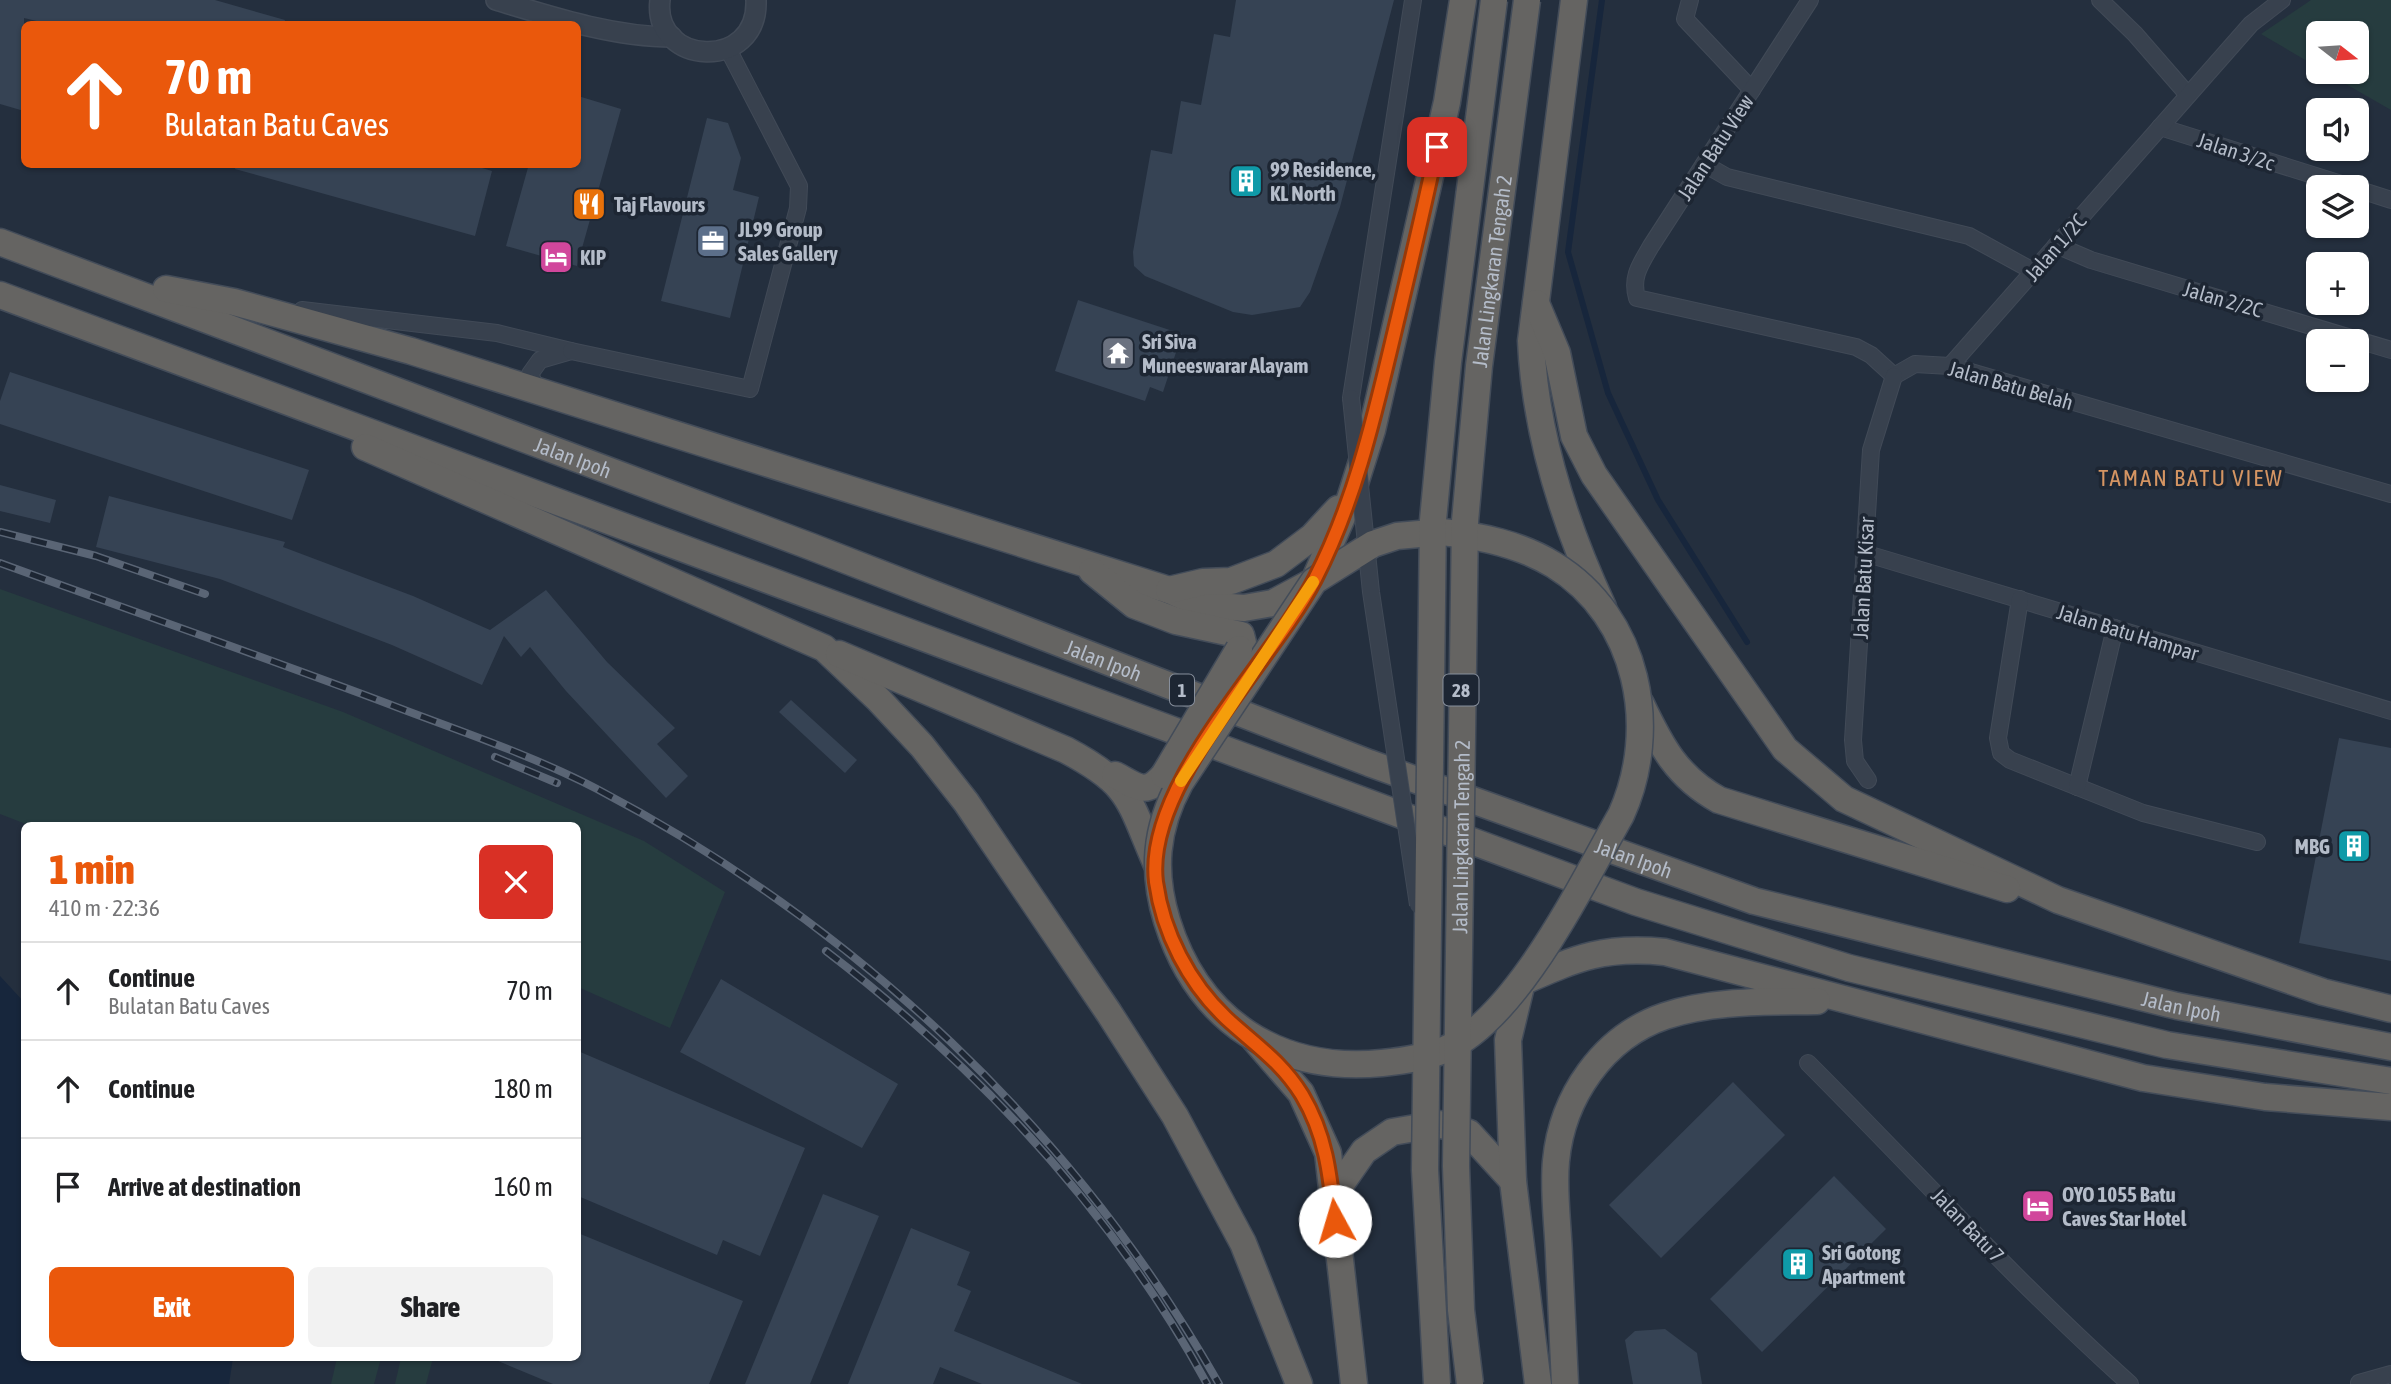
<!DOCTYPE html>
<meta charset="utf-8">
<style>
body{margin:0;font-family:"Asap Condensed",sans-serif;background:#f2f2f2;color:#202124;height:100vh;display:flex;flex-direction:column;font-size:26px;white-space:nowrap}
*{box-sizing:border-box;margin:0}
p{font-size:23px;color:#757577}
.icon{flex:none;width:38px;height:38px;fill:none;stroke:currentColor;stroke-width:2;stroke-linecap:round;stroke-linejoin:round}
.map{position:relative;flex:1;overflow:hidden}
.side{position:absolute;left:21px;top:822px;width:560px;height:539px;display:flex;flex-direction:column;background:#fff;border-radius:10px;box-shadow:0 2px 5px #0004}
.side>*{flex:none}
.banner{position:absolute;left:21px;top:21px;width:560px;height:147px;border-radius:10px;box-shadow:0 2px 5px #0004;background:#ea580c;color:#fff;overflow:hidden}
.needle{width:46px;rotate:107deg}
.buttons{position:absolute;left:2306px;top:21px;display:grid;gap:14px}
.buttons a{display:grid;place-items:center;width:63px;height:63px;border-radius:10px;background:#fff;box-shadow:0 2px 5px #0004;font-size:35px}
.pin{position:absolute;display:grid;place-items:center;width:60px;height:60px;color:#fff;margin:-30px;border-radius:14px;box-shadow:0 4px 10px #0006}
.me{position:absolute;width:77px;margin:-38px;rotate:354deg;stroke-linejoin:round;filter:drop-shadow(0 0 5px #0008)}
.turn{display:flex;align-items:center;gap:24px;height:147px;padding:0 28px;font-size:32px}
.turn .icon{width:91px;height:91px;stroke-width:2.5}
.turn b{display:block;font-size:49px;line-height:60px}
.round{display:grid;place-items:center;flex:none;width:74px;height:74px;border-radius:10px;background:#f2f2f2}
.summary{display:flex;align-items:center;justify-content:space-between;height:119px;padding:0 28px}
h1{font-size:42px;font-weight:800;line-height:52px;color:#ea580c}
.button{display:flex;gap:14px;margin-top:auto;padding:14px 28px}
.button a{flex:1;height:80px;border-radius:10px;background:#ea580c;color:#fff;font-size:28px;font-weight:800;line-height:80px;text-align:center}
.button a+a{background:#f2f2f2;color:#202124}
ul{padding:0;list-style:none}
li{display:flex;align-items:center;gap:21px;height:98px;padding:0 28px;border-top:2px solid #e0e0e0}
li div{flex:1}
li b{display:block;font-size:26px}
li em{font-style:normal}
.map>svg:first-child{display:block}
.green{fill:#263c3f}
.water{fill:#17263c}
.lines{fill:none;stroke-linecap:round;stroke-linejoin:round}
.stream{stroke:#17263c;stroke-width:6}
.building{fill:#364354}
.minor-casing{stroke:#414a57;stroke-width:18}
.tertiary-casing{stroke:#414a57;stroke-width:22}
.trunk-casing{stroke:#434c59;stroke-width:29}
.minor{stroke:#38414e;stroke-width:16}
.tertiary{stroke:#38414e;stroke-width:19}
.trunk{stroke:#656462;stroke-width:26}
.rail-casing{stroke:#5a6575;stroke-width:8}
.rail{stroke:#1d2633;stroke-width:5;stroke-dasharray:16;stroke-linecap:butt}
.minor-bridge-casing{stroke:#414a57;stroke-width:18;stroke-linecap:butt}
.trunk-bridge-casing{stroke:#434c59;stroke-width:29;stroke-linecap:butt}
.minor-bridge{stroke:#38414e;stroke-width:16}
.trunk-bridge{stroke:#656462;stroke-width:26}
.route-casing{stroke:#983908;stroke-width:18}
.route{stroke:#ea580c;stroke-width:12}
.slow{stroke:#f59e0b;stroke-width:12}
.labels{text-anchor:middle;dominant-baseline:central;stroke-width:7;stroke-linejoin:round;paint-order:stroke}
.shield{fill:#1d2633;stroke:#878f9c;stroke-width:2}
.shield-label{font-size:19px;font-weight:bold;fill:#b4bcc9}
.street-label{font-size:21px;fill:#b4bcc9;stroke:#1d2633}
.poi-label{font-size:21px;font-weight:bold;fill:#b4bcc9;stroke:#1d2633;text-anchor:start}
.neighbourhood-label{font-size:23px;letter-spacing:2px;fill:#d59563;stroke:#1d2633}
</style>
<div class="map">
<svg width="2391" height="1384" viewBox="0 0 2391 1384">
<rect width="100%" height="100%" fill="#242f3e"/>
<g class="green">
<polygon points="2311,0 2391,0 2391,110 2325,72 2357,72 2357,33 2319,33 2319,68 2261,34"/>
<polygon points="0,589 343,712 644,841 725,892 670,1028 578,987 578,826 31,826 0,814"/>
<polygon points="337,1358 381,1358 374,1384 331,1384"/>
<polygon points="401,1358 433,1358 426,1384 395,1384"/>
</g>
<polygon class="water" points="0,976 24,1002 24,1358 233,1358 229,1384 0,1384"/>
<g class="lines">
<polyline class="stream" points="1602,0 1568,252 1608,393 1658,500 1747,642"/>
</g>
<g class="building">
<polygon points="0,0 215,0 285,20 284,24 49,24 24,18 24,111 0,104"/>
<polygon points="1236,0 1394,0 1340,207 1310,292 1300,307 1252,315 1233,312 1145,276 1134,266 1133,252 1151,150 1172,154 1181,101 1201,105 1214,34 1230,37"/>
<polygon points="578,96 621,109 577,266 506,246 529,164 578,164"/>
<polygon points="707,118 728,123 741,158 733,190 759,197 730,318 661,301"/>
<polygon points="236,164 469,164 492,171 475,236 235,169"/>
<polygon points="1078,300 1182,334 1163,392 1150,387 1145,401 1055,371"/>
<polygon points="10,372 309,470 292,520 0,424 0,401"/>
<polygon points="0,485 56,500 50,523 0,511"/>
<polygon points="109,496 285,542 283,547 413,596 490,630 546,590 607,662 675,728 657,744 688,776 666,798 566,691 530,647 521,657 504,636 482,685 392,645 220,579 96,547"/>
<polygon points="791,700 857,760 845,773 779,712"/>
<polygon points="2339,738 2391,748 2391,961 2299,943"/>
<polygon points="721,979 898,1084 862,1148 680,1052"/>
<polygon points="578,1051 805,1148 760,1256 723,1240 717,1255 578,1196"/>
<polygon points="1733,1082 1785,1135 1661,1258 1609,1205"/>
<polygon points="1834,1176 1886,1229 1762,1352 1710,1299"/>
<polygon points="823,1194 879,1216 810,1384 745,1384"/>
<polygon points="911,1228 970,1252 957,1285 971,1291 954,1331 1082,1384 982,1384 940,1367 933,1384 848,1384"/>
<polygon points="578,1233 743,1301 709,1384 553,1384 491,1358 578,1358"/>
<polygon points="1665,1329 1697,1353 1702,1384 1633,1384 1625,1340 1635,1331"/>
</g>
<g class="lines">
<g class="minor-casing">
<g id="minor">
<polyline points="1690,0 1685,19 1752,90"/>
<path d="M1810,0L1651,246C1640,265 1631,277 1637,298L1856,347L1871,355L1894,376"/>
<polyline points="2100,0 2135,34 2188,95"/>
<polyline points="2160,127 2351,187"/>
<polyline points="1704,164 1727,177 1969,236 2033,271"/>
<polyline points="2357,189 2391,200"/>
<polyline points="2056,245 2091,260 2391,350"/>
<polyline points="302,310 497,333 571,351 540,360 530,374 538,392"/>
<polyline points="571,351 750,389 798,208 799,186 728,49"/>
<polyline points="1950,366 2251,24 2282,0"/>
<polyline points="1894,376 1915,364 1950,366 2391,494"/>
<polyline points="1351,398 1413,0"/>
<polyline points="1864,553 2391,711"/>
<polyline points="2020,599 1998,738 2001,753 2010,760 2143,813 2257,842"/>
<polyline points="1868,780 1855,761 1853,740 1871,450 1894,376"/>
<polyline points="2077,787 2115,628"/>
<path d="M1808,1063C1915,1170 2017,1283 2130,1384"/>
<polyline points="2359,1383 2391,1374"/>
</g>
</g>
<g class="tertiary-casing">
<g id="tertiary">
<path d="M496,0C552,17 613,37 672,37"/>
<path d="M660,0C652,66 759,72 756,0"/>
</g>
</g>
<g class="trunk-casing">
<g id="trunk">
<path d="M1574,0L1531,341C1535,434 1564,523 1603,607"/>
<path id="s1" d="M0,242L812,547L1369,763L1754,901L2177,1006L2391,1047"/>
<polyline points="166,289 234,302 411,351 1169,590 1202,605 1244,608 1273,603 1314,581 1350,499 1372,430 1447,102 1463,0"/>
<polyline points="0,295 1636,902 1849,968 2167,1045 2391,1081"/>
<polyline points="1536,303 1557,353 1574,436 1594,475 1785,749 1844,799 2058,900 2323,992 2391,1009"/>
<polyline points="365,447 824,648 879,700 922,746 966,802 1109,1013 1175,1116 1243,1243 1299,1384"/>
<polyline points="1092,571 1134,605 1176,621 1241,635 1243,643 1239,649"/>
<polyline points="1169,590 1203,582 1231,581 1276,564 1312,537 1338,509"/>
<path d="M839,654L1066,750C1132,785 1128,799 1156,863"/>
<path d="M1641,704C1661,746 1677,777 1719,800L2007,889"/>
<path d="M1115,775C1137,786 1145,797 1164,775"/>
<polyline points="1255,1040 1301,1093 1328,1153 1354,1384"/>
<polyline points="1332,1197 1364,1151 1392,1132 1439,1124 1469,1133 1513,1181"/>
<path d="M1538,1384L1513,1181L1508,1040L1522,982C1577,958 1603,946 1665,952L2143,1078L2265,1097L2391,1107"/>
<path d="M1565,1384C1563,1341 1561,1299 1559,1256C1558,1225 1553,1192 1556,1161C1562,1097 1603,1037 1665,1016C1712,1000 1767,1002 1817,1001"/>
</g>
</g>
<use href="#minor" class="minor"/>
<use href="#tertiary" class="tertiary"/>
<use href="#trunk" class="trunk"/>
<g class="rail-casing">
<g id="rail">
<polyline points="0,532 96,556 205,594"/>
<path d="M0,563C129,610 258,655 386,703C456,730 530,754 597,789C856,925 1075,1130 1219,1384"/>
<polyline points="495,757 557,783"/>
<path d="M826,951C980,1069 1114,1213 1207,1384"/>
</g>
</g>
<use href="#rail" class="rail"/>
<g class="minor-bridge-casing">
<polyline id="minor-bridge" points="1351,398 1371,592 1418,905"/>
</g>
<g class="trunk-bridge-casing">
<g id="trunk-bridge">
<path d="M1442,532C1481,536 1520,544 1554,565C1639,617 1660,729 1621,815C1582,883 1517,1020 1444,1050C1425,1058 1402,1061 1382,1063C1278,1073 1198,1021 1167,921C1152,872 1155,829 1180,783L1314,581L1373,544L1397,536Z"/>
<polyline points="1164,775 1239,649"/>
<polyline points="1437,1384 1425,1170 1433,520 1448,362 1494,0"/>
<path id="s2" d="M1470,1384L1461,1310L1456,1166L1465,521L1479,366L1527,0"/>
</g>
</g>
<use href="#minor-bridge" class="minor-bridge"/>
<use href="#trunk-bridge" class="trunk-bridge"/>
</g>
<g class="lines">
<g class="route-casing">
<path id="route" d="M1335,1221C1330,1175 1326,1135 1302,1095C1281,1061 1254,1044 1226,1018C1189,983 1163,933 1156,882C1144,785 1272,662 1315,579C1355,501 1374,418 1394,334C1409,271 1424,209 1437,147"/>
</g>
<use href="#route" class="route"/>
<polyline class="slow" points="1181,781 1313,582"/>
</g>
<defs>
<g id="building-square" transform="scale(1.75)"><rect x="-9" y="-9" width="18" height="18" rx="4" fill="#0f9aa8" stroke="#1d2633"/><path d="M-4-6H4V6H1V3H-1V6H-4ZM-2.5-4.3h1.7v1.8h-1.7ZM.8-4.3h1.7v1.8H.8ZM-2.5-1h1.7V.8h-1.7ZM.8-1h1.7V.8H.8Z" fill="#fff"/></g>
<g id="restaurant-square" transform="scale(1.75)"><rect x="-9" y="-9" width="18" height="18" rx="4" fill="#e8710a" stroke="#1d2633"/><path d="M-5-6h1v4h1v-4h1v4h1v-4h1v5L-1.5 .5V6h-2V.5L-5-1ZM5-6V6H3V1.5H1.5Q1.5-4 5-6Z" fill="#fff"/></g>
<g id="office-square" transform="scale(1.75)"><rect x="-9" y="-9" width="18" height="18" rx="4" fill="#5c6f8a" stroke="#1d2633"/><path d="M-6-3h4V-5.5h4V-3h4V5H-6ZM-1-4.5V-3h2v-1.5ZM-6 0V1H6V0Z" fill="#fff"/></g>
<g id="hotel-square" transform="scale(1.75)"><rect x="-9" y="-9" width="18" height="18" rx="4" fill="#d1479c" stroke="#1d2633"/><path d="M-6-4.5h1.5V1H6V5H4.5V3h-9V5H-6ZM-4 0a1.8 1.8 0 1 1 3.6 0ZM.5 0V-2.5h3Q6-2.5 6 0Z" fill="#fff"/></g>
<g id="temple-square" transform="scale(1.75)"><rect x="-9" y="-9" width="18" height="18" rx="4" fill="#6b7280" stroke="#1d2633"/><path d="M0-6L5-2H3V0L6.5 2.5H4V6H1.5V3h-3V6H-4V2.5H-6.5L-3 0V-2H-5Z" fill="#fff"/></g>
</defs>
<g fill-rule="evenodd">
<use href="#building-square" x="1246" y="181"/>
<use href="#restaurant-square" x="589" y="204"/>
<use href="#office-square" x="713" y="241"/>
<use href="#hotel-square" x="556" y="257"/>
<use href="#temple-square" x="1118" y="353"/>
<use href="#building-square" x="2354" y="846"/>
<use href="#hotel-square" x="2038" y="1206"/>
<use href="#building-square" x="1798" y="1264"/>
</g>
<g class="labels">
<g class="shield">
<rect x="1170" y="674.5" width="24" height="31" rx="5"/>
<rect x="1443.5" y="674.5" width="35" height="31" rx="5"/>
</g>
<g class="shield-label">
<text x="1182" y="690">1</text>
<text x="1461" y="690">28</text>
</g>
<g class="street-label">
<text transform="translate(1715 147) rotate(-57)">Jalan Batu View</text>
<text transform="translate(2236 151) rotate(18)">Jalan 3/2c</text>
<text transform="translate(2055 247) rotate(-49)">Jalan 1/2C</text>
<text stroke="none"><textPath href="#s2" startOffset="1115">Jalan Lingkaran Tengah 2</textPath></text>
<text transform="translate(2223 299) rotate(16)">Jalan 2/2C</text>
<text transform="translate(2011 385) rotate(16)">Jalan Batu Belah</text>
<text stroke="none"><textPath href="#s1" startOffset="612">Jalan Ipoh</textPath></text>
<text transform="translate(1863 578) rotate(-87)">Jalan Batu Kisar</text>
<text transform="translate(2128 632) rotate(17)">Jalan Batu Hampar</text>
<text stroke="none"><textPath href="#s1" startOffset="1180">Jalan Ipoh</textPath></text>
<text stroke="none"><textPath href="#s2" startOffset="548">Jalan Lingkaran Tengah 2</textPath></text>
<text stroke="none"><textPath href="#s1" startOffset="1746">Jalan Ipoh</textPath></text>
<text stroke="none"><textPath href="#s1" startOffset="2314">Jalan Ipoh</textPath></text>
<text transform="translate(1968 1225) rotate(46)">Jalan Batu 7</text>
</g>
<g class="poi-label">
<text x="1270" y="169">99 Residence,<tspan x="1270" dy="24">KL North</tspan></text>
<text x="614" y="204">Taj Flavours</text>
<text x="738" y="229">JL99 Group<tspan x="738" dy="24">Sales Gallery</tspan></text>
<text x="580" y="257">KIP</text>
<text x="1142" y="341">Sri Siva<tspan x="1142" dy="24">Muneeswarar Alayam</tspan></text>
<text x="2330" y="846" text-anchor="end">MBG</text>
<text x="2062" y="1194">OYO 1055 Batu<tspan x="2062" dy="24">Caves Star Hotel</tspan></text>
<text x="1822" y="1252">Sri Gotong<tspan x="1822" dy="24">Apartment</tspan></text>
</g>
<g class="neighbourhood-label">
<text x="2191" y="478">TAMAN BATU VIEW</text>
</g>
</g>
</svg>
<div class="buttons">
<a><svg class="needle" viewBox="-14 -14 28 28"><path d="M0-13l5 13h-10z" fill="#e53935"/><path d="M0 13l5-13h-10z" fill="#757577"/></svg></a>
<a><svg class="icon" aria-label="sound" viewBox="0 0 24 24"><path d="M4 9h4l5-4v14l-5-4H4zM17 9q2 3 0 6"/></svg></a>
<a><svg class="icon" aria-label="layers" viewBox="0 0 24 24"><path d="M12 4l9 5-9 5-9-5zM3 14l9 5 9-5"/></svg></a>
<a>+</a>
<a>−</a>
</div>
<div class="pin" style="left:1437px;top:147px;background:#d93025"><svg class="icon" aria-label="arrive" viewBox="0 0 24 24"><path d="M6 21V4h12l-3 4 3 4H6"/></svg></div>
<svg class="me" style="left:1335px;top:1221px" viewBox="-20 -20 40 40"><circle r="19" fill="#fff"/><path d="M0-13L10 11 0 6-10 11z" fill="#ea580c"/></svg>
<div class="banner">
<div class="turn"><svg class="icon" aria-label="ahead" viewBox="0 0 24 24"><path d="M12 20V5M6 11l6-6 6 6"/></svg><div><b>70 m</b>Bulatan Batu Caves</div></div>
</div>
<section class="side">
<div class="summary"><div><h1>1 min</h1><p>410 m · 22:36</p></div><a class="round" style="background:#d93025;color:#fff"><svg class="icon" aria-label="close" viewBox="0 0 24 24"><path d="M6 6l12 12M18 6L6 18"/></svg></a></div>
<ul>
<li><svg class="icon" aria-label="ahead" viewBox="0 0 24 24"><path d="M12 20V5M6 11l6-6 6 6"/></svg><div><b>Continue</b><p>Bulatan Batu Caves</p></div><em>70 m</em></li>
<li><svg class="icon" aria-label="ahead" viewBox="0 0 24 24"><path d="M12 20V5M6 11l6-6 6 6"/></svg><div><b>Continue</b></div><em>180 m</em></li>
<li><svg class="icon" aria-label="arrive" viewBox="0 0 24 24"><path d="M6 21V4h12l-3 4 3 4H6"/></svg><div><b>Arrive at destination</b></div><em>160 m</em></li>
</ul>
<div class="button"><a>Exit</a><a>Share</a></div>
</section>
</div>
